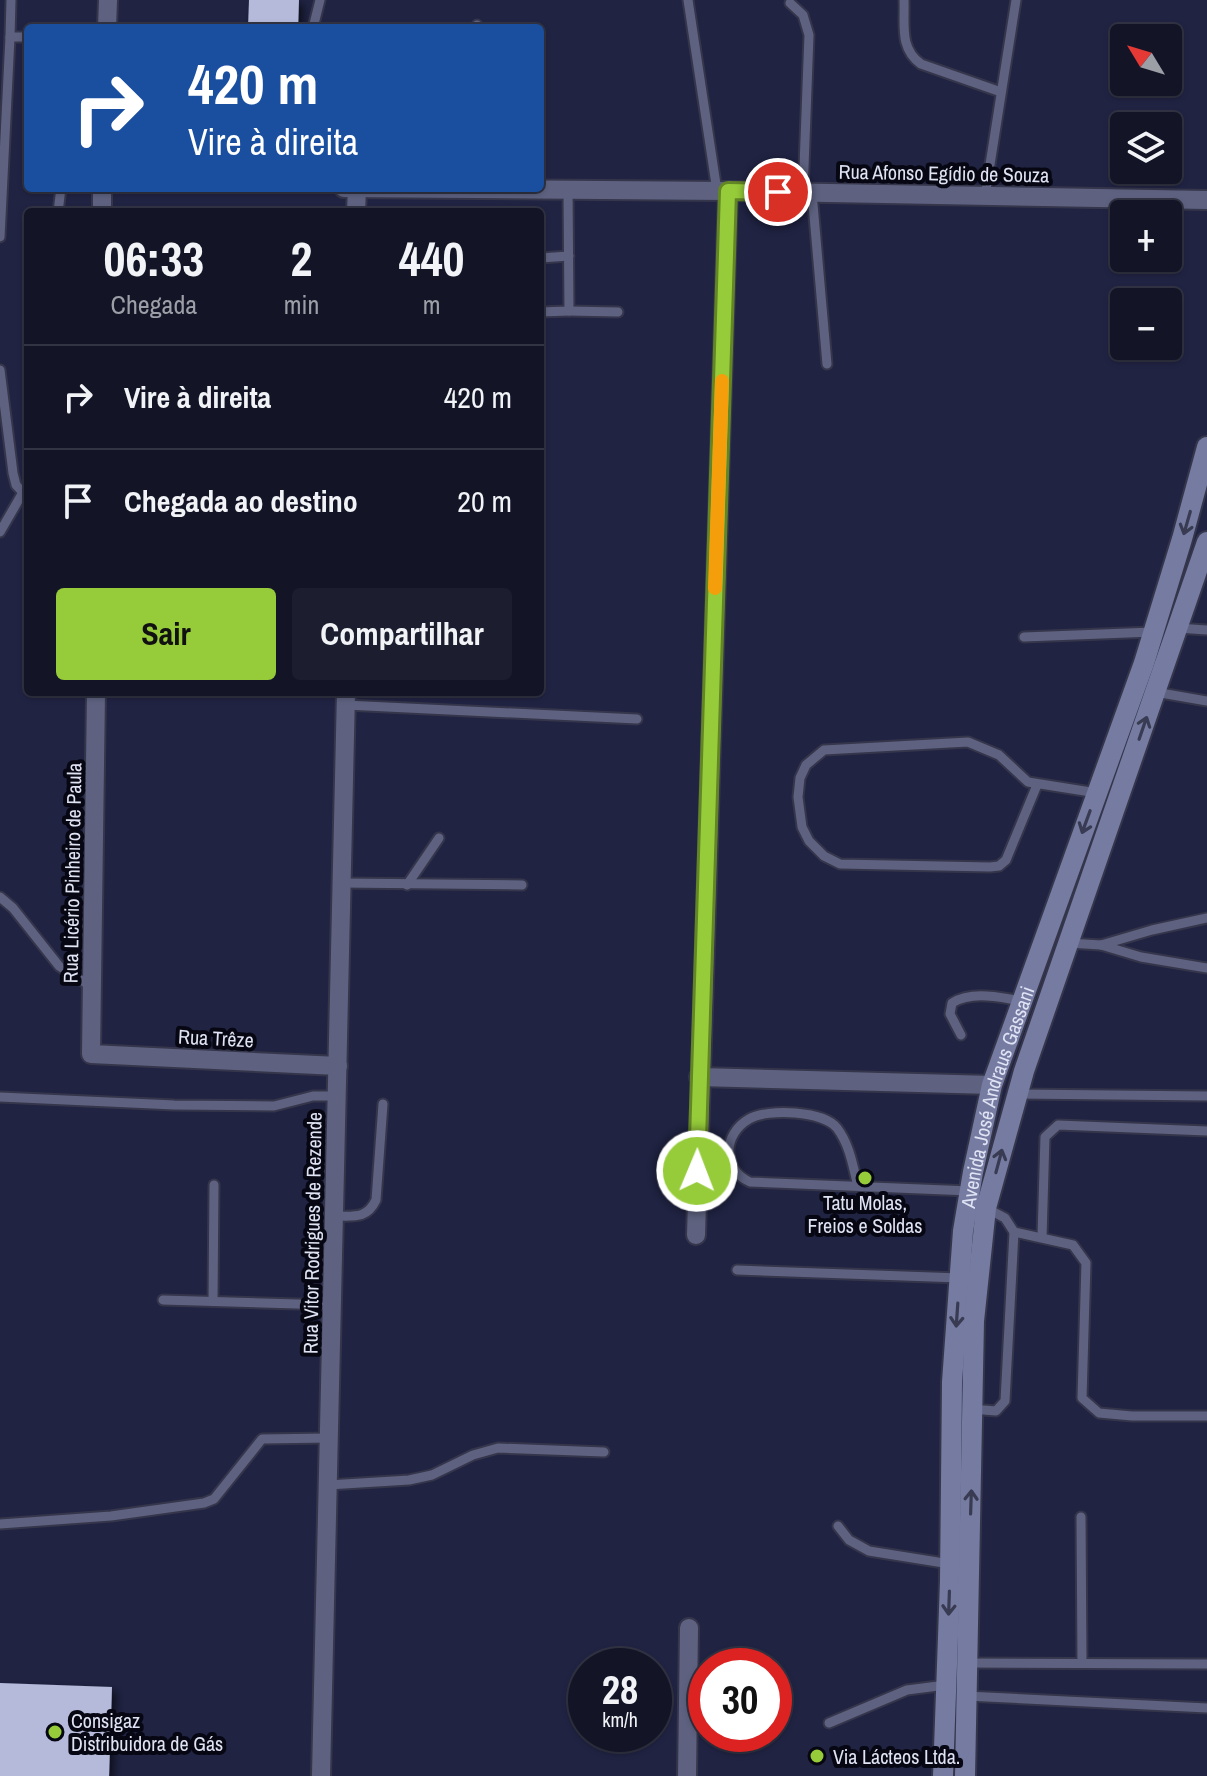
<!DOCTYPE html>
<html lang="pt">
<meta charset="utf-8">
<style>
body{margin:0;font-family:"Archivo Narrow",sans-serif;background:#1c1e2f;color:#f1f3f6;height:100vh;display:flex;flex-direction:column;font-size:30px;white-space:nowrap}
*{box-sizing:border-box;margin:0}
p{font-size:26px;color:#9d9fa7}
.icon{flex:none;width:44px;height:44px;fill:none;stroke:currentColor;stroke-width:2;stroke-linecap:round;stroke-linejoin:round}
.map{position:relative;flex:1;overflow:hidden}
.sheet{position:absolute;left:24px;top:208px;width:520px;height:488px;display:flex;flex-direction:column;background:#131527;border-radius:8px;box-shadow:0 2px 6px #0004,0 0 0 2px #323444}
.sheet>*{flex:none}
.top-card{position:absolute;left:24px;top:24px;width:520px;height:168px;border-radius:8px;box-shadow:0 2px 6px #0004,0 0 0 2px #323444;background:#1a4fa0;color:#fff;overflow:hidden}
.needle{width:52px;rotate:308deg}
.tools{position:absolute;left:1110px;top:24px;display:grid;gap:16px}
.tools a{display:grid;place-items:center;width:72px;height:72px;border-radius:8px;background:#131527;box-shadow:0 2px 6px #0004,0 0 0 2px #323444;font-size:40px}
.speed{position:absolute;left:568px;top:1648px;display:flex;gap:16px;font-size:40px;font-weight:700;text-align:center}
.speed>*{display:grid;place-content:center;width:104px;height:104px;border-radius:50%;background:#131527;box-shadow:0 2px 6px #0004,0 0 0 2px #323444;line-height:1}
.speed small{font-size:20px;font-weight:400}
.speed .limit{border:12px solid #d22;background:#fff;color:#111}
.pin{position:absolute;display:grid;place-items:center;width:68px;height:68px;color:#fff;margin:-34px;border:4px solid #fff;border-radius:50%;box-shadow:0 2px 8px #0007}
.me{position:absolute;width:88px;margin:-44px;rotate:1deg;stroke-linejoin:round;filter:drop-shadow(0 0 6px #0008)}
.turn{display:flex;align-items:center;gap:28px;height:168px;padding:0 32px;font-size:36px}
.turn .icon{width:104px;height:104px;stroke-width:2.5}
.turn b{display:block;font-size:56px;line-height:68px}
.eta{display:flex;justify-content:space-evenly;align-items:center;height:136px;text-align:center}
.eta b{font-size:48px;font-weight:700;line-height:56px}
.primary-button{display:flex;gap:16px;margin-top:auto;padding:16px 32px}
.primary-button a{flex:1;height:92px;border-radius:8px;background:#96cc3a;color:#111;font-size:32px;font-weight:700;line-height:92px;text-align:center}
.primary-button a+a{background:#1c1e2f;color:#f1f3f6}
ul{padding:0;list-style:none}
li{display:flex;align-items:center;gap:24px;height:104px;padding:0 32px;border-top:2px solid #323444}
li div{flex:1}
li b{display:block;font-size:30px}
li em{font-style:normal}
.map>svg:first-child{display:block}
.built{fill:#202342;fill-rule:evenodd}
.building{fill:#b5badb;filter:url(#shadow)}
.lines{fill:none;stroke-linecap:round;stroke-linejoin:round}
.lane-casing{stroke:#35364b;stroke-width:13}
.street-casing{stroke:#35364b;stroke-width:22}
.secondary-casing{stroke:#35364b;stroke-width:24}
.lane{stroke:#5e6280;stroke-width:9}
.street{stroke:#5e6280;stroke-width:18}
.secondary{stroke:#757ba1;stroke-width:20}
.oneway{stroke:#383b52}
.route-casing{stroke:#628526;stroke-width:20}
.route{stroke:#96cc3a;stroke-width:14}
.slow{stroke:#f59e0b;stroke-width:14}
.poi-dot{fill:#96cc3a;stroke:#060712;stroke-width:3}
.labels{text-anchor:middle;dominant-baseline:central;stroke-width:8;stroke-linejoin:round;paint-order:stroke}
.street-label{font-size:20px;fill:#e0e3f4;stroke:#060712}
.poi-label{font-size:20px;fill:#e0e3f4;stroke:#060712;text-anchor:start}
</style>
<div class="map">
<svg width="1207" height="1776" viewBox="0 0 1207 1776">
<defs>
<filter id="shadow"><feDropShadow dx="4.5" dy="4.5" stdDeviation="4" flood-color="#0009"/></filter>
</defs>
<rect width="100%" height="100%" fill="#191c34"/>
<path class="built" d="M0,0H1207V1776H0ZM28,28H540V188H28ZM1124,38H1168V82H1124ZM1124,126H1168V170H1124ZM28,212H540V692H28ZM1124,214H1168V258H1124ZM1124,302H1168V346H1124ZM586,1666H654V1734H586ZM706,1666H774V1734H706Z"/>
<g class="building">
<polygon points="249,0 299,0 298,28 248,28"/>
<polygon points="0,1683 112,1687 109,1776 0,1776"/>
</g>
<g class="lines">
<g class="lane-casing">
<g id="lane">
<polyline points="11,0 10,37 28,37"/>
<polyline points="688,0 717,191"/>
<path d="M904,0C905,25 899,48 921,64L1001,92"/>
<polyline points="790,3 803,15 809,35 803,193"/>
<polyline points="313,28 320,0"/>
<polyline points="477,28 477,25"/>
<polyline points="812,193 827,364"/>
<polyline points="985,196 1016,0"/>
<polyline points="58,212 61,188"/>
<polyline points="0,237 10,37"/>
<polyline points="540,258 569,256"/>
<polyline points="569,311 618,312"/>
<polyline points="540,312 569,311 568,190"/>
<polyline points="0,370 13,473 16,485 28,498"/>
<polyline points="0,532 22,494"/>
<polyline points="1177,628 1207,630"/>
<polyline points="1024,637 1153,632"/>
<polyline points="1155,692 1207,701"/>
<polyline points="346,705 637,719"/>
<polyline points="1037,785 1006,860 999,866 990,867 840,864 824,856 809,841 802,827 798,797 800,778 806,765 824,750 968,742 999,755 1028,782 1097,793"/>
<polyline points="342,883 522,885"/>
<polyline points="407,885 439,838"/>
<polyline points="0,897 13,908 59,966 92,987"/>
<polyline points="1068,943 1101,945 1141,957 1207,968"/>
<polyline points="1101,945 1152,930 1207,918"/>
<path d="M961,1035L950,1014L952,1003C973,990 1001,998 1023,1001"/>
<polyline points="1018,1094 1207,1096"/>
<polyline points="0,1097 174,1105 274,1106 313,1096 338,1096"/>
<path d="M858,1186C853,1167 850,1145 837,1128C824,1111 768,1108 749,1119C723,1134 721,1169 750,1182L970,1191"/>
<path d="M335,1216C354,1216 367,1219 376,1200L383,1104"/>
<polyline points="1014,1232 1073,1245 1086,1263 1082,1398 1099,1413 1132,1416 1207,1416"/>
<polyline points="1042,1237 1045,1137 1058,1125 1207,1131"/>
<polyline points="737,1270 960,1278"/>
<polyline points="163,1300 332,1305"/>
<polyline points="213,1301 214,1185"/>
<polyline points="971,1409 996,1411 1005,1401 1014,1232 1005,1218 986,1208"/>
<polyline points="328,1485 409,1480 432,1475 473,1455 498,1448 604,1452"/>
<polyline points="1081,1517 1082,1663"/>
<polyline points="0,1524 111,1516 204,1503 214,1499 262,1439 329,1438"/>
<polyline points="838,1526 849,1540 869,1551 950,1564"/>
<polyline points="967,1663 1207,1664"/>
<polyline points="966,1696 1207,1708"/>
<polyline points="829,1723 907,1690 946,1685"/>
</g>
</g>
<g class="street-casing">
<g id="street">
<polyline points="107,28 108,0"/>
<polyline points="344,188 728,191 1207,200"/>
<polyline points="102,212 102,188"/>
<polyline points="356,212 357,188"/>
<polyline points="96,692 91,1054 338,1066"/>
<polyline points="699,1077 992,1085"/>
<polyline points="696,1235 728,191"/>
<polyline points="321,1776 346,692"/>
<polyline points="687,1776 689,1628"/>
</g>
</g>
<g class="secondary-casing">
<g id="secondary">
<path id="s1" d="M943,1776L950,1581L952,1382L963,1231L973,1172L992,1085L1144,663L1182,539L1207,447"/>
<polyline points="965,1776 974,1321 986,1208 1024,1071 1207,542"/>
</g>
</g>
<use href="#lane" class="lane"/>
<use href="#street" class="street"/>
<use href="#secondary" class="secondary"/>
</g>
<defs><path id="oneway-shaft" d="M-6 0H5M1.5-3L5.5 0L1.5 3" fill="none" stroke-width="1.6" stroke-linecap="round" stroke-linejoin="round" transform="scale(2)"/></defs>
<g class="oneway">
<use href="#oneway-shaft" transform="translate(1187 523) rotate(106)"/>
<use href="#oneway-shaft" transform="translate(1143 728) rotate(-71)"/>
<use href="#oneway-shaft" transform="translate(1086 822) rotate(110)"/>
<use href="#oneway-shaft" transform="translate(999 1161) rotate(-75)"/>
<use href="#oneway-shaft" transform="translate(957 1315) rotate(94)"/>
<use href="#oneway-shaft" transform="translate(971 1502) rotate(-88)"/>
<use href="#oneway-shaft" transform="translate(949 1603) rotate(92)"/>
</g>
<g class="lines">
<g class="route-casing">
<polyline id="route" points="697,1171 728,191 778,192"/>
</g>
<use href="#route" class="route"/>
<polyline class="slow" points="715,588 722,381"/>
</g>
<g class="poi-dot">
<circle cx="865" cy="1178" r="8"/>
<circle cx="55" cy="1732" r="8"/>
<circle cx="817" cy="1756" r="8"/>
</g>
<g class="labels">
<g class="street-label">
<text transform="translate(944 173) rotate(1)">Rua Afonso Egídio de Souza</text>
<text transform="translate(72 873) rotate(-89)">Rua Licério Pinheiro de Paula</text>
<text transform="translate(216 1038) rotate(3)">Rua Trêze</text>
<text stroke="none"><textPath href="#s1" startOffset="684">Avenida José Andraus Gassani</textPath></text>
<text transform="translate(312 1233) rotate(-89)">Rua Vitor Rodrigues de Rezende</text>
</g>
<g class="poi-label">
<text x="865" y="1202" text-anchor="middle">Tatu Molas,<tspan x="865" dy="23">Freios e Soldas</tspan></text>
<text x="71" y="1720">Consigaz<tspan x="71" dy="23">Distribuidora de Gás</tspan></text>
<text x="833" y="1756">Via Lácteos Ltda.</text>
</g>
</g>
</svg>
<div class="tools">
<a><svg class="needle" viewBox="-14 -14 28 28"><path d="M0-13l5 13h-10z" fill="#e53935"/><path d="M0 13l5-13h-10z" fill="#9d9fa7"/></svg></a>
<a><svg class="icon" aria-label="layers" viewBox="0 0 24 24"><path d="M12 4l9 5-9 5-9-5zM3 14l9 5 9-5"/></svg></a>
<a>+</a>
<a>−</a>
</div>
<div class="speed"><div>28<small>km/h</small></div><div class="limit">30</div></div>
<div class="pin" style="left:778px;top:192px;background:#d93025"><svg class="icon" aria-label="arrive" viewBox="0 0 24 24"><path d="M6 21V4h12l-3 4 3 4H6"/></svg></div>
<svg class="me" style="left:697px;top:1171px" viewBox="-20 -20 40 40"><circle r="17" fill="#96cc3a" stroke="#fff" stroke-width="3"/><path d="M0-11L8 9 0 5-8 9z" fill="#fff"/></svg>
<div class="top-card">
<div class="turn"><svg class="icon" aria-label="right" viewBox="0 0 24 24"><path d="M7 20v-9h11M14 6l5 5-5 5"/></svg><div><b>420 m</b>Vire à direita</div></div>
</div>
<section class="sheet">
<div class="eta">
<div><b>06:33</b><p>Chegada</p></div>
<div><b>2</b><p>min</p></div>
<div><b>440</b><p>m</p></div>
</div>
<ul>
<li><svg class="icon" aria-label="right" viewBox="0 0 24 24"><path d="M7 20v-9h11M14 6l5 5-5 5"/></svg><div><b>Vire à direita</b></div><em>420 m</em></li>
<li><svg class="icon" aria-label="arrive" viewBox="0 0 24 24"><path d="M6 21V4h12l-3 4 3 4H6"/></svg><div><b>Chegada ao destino</b></div><em>20 m</em></li>
</ul>
<div class="primary-button"><a>Sair</a><a>Compartilhar</a></div>
</section>
</div>
